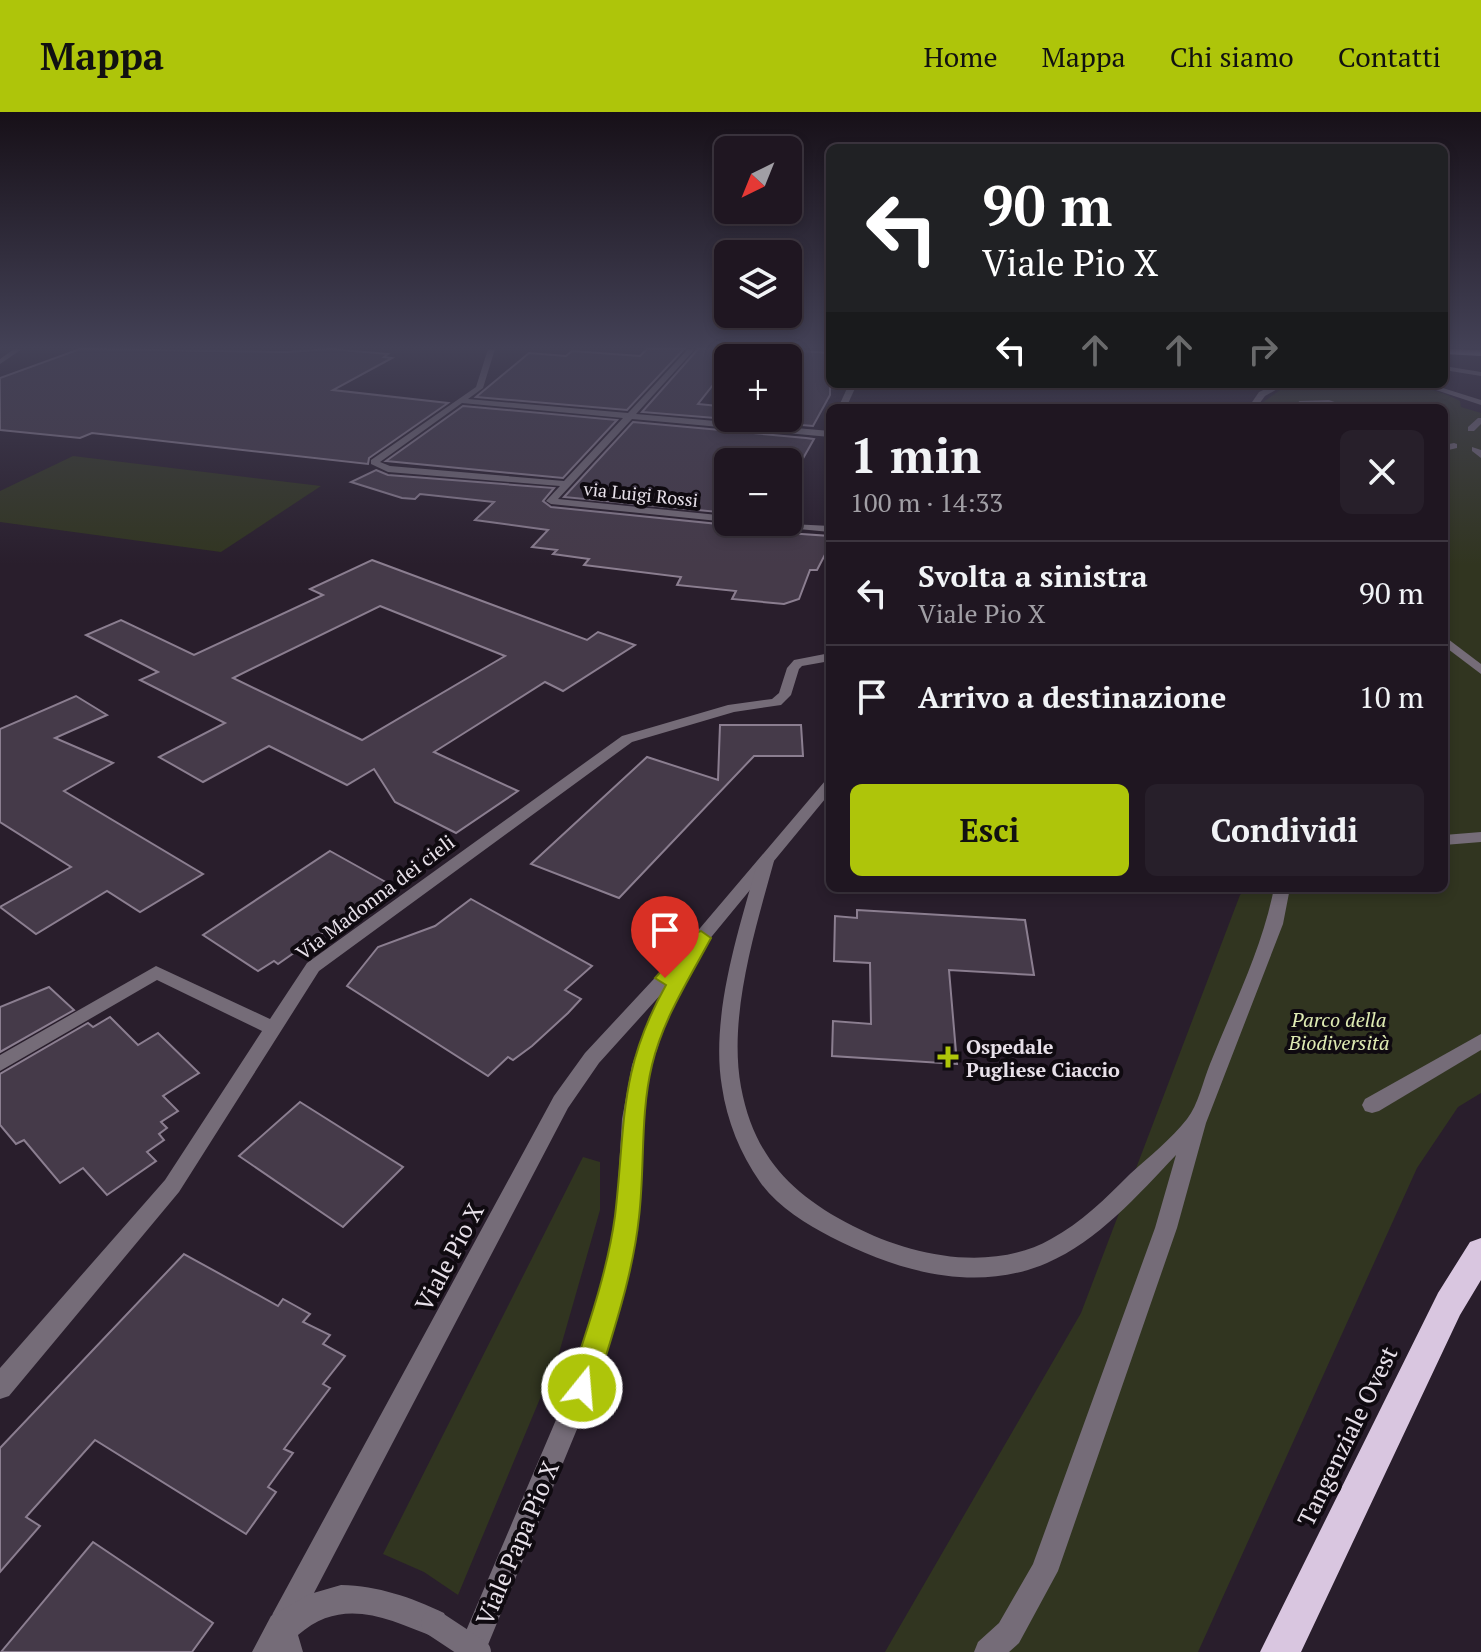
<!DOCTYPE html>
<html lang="it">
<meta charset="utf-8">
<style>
body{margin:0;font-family:"PT Serif",serif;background:#271f2a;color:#f1f3f6;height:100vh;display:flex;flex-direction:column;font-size:30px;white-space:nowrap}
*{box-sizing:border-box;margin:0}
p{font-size:26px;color:#a19fa5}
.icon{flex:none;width:44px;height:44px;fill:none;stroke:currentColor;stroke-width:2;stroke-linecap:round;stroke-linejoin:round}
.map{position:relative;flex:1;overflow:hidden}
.panel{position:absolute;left:826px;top:292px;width:622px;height:488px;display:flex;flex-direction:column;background:#1f1621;border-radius:12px;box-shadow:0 4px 12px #0003,0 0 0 2px #3c353f}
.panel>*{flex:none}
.banner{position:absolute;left:826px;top:32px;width:622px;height:244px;border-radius:12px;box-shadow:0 4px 12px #0003,0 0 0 2px #3c353f;background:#202124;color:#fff;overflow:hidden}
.needle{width:52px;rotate:223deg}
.controls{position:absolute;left:714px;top:24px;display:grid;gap:16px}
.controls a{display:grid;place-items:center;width:88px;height:88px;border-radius:12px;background:#1f1621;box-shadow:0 4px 12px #0003,0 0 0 2px #3c353f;font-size:40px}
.pin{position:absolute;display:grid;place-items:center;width:68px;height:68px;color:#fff;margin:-82px -34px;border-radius:50% 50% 50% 0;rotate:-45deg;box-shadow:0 0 8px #0007}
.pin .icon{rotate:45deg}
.me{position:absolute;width:88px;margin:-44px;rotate:17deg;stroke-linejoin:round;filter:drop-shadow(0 0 6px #0008)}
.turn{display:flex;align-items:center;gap:28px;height:168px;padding:0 24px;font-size:36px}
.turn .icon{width:104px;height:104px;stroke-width:2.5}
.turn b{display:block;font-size:56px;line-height:68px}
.lanes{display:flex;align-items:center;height:76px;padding:0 24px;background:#0003;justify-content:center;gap:40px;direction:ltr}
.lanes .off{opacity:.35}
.round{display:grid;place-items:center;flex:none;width:84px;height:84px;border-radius:12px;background:#271f2a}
.headline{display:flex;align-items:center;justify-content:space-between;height:136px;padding:0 24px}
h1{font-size:48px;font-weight:700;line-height:60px}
.cta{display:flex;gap:16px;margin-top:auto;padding:16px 24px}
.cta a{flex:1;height:92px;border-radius:12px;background:#aec50a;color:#111;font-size:32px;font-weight:700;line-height:92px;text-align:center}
.cta a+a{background:#271f2a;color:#f1f3f6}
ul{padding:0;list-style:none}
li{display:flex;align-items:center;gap:24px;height:104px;padding:0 24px;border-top:2px solid #3c353f}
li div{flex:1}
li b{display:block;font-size:30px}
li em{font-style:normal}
header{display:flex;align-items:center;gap:48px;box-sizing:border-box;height:112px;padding:0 40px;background:#aec50a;color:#111}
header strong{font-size:38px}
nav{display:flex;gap:44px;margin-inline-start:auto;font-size:28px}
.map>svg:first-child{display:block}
.green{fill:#313520}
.building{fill:#453a49;stroke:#8b7e90;stroke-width:2;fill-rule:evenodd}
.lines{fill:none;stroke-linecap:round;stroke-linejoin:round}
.pedestrian{fill:#756c78;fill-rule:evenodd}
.minor{fill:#756c78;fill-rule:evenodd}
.tertiary{fill:#756c78;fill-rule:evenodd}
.trunk{fill:#d9c6e0;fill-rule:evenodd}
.tertiary-bridge{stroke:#756c78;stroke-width:26}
.route{fill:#aec50a;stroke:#718006;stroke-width:2}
.poi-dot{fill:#aec50a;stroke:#0f0a10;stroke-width:3}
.labels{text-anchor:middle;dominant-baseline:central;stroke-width:8;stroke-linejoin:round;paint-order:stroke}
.far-street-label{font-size:18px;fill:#e7e0e9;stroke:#0f0a10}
.street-label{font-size:20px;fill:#e7e0e9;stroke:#0f0a10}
.park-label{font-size:20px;font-style:italic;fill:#dfebb3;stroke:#0f0a10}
.poi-label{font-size:20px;font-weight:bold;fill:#e7e0e9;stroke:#0f0a10;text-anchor:start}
.near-street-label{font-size:24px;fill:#e7e0e9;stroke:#0f0a10}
</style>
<header>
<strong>Mappa</strong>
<nav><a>Home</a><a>Mappa</a><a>Chi siamo</a><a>Contatti</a></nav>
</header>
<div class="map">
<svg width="1481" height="1540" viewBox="0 0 1481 1540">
<rect width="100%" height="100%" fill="#291e2c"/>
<g class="green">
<path d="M1299,272C1353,272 1412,263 1460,289L1461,295L1481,301V981L1458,995L1417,1056L1198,1540H885L1081,1201L1240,783L1247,776H1444V296H1261L1262,291L1280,278Z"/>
<polygon points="73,344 321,374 221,440 0,410 0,379"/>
<polygon points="583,1045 600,1050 600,1098 559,1241 458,1483 424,1460 383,1442"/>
</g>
<g class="building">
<polygon points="80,237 286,240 331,237 388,242 384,245 392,246 333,278 448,291 369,346 368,352 92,321 80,326 0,318 0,266"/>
<polygon points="647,237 684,237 627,298 476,285 529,241 566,244 572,239 640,244"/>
<polygon points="698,237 728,237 728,254 698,292 728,295 728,306 788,306 788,256 801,239 830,241 830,283 813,314 642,300"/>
<polygon points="463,294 617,308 563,366 386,349"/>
<polygon points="633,310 806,326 814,327 801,350 793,350 788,359 788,350 728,350 728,401 564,385"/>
<polygon points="376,358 388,363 554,376 543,389 551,395 728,413 728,417 830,424 830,433 817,458 810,458 799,487 784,492 732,487 736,479 677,473 681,465 584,453 589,447 553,442 557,438 532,435 548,418 475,408 494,390 420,382 415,387 402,386 351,370"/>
<path d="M372,448L587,528L598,520L635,533L563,579L545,570L434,640L518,679L456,721L395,690L374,657L347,673L269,634L203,670L159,645L225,611L140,568L158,560L86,523L121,508L194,543L323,483L310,477ZM380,494L505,544L362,628L233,566Z"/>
<polygon points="76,584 107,603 55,626 113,651 64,679 203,762 140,800 107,779 36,822 0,795 71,755 0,710 0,617"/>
<polygon points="720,613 801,613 803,644 754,644 619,786 531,752 647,645 718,668"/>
<polygon points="330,739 391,773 278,852 274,849 258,859 203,823"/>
<polygon points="471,787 592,854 565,878 581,887 568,901 532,934 513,948 508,945 488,964 347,874 378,835 435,814"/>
<polygon points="857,798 1025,808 1034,863 949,858 957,952 832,944 833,909 871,912 870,851 834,849 835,804 857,806"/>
<polygon points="49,875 74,898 0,940 0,895"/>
<polygon points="110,905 138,933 158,921 199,961 163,984 178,999 161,1010 167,1016 159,1022 164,1028 147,1040 156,1049 107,1083 83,1056 60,1071 24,1028 16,1032 0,1013 0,962 88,911 93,915"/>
<polygon points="300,990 403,1055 343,1115 239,1044"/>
<polygon points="184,1142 278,1194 283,1187 310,1202 303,1210 330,1223 323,1232 345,1244 323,1272 330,1276 284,1337 293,1341 268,1375 276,1380 246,1422 95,1328 26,1405 40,1414 0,1460 0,1336"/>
<polygon points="93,1430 213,1511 192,1540 1,1540"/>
</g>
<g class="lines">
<g class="pedestrian">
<polygon points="1329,288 1351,296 1328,292 1297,296 1299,289"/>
<polygon points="1478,306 1481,306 1481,312 1474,319 1468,319 1468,315"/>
<polygon points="1454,331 1457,332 1457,336 1444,339 1444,333"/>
<polygon points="1472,335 1481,338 1481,346 1472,339"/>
<polygon points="1444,524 1481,552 1481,562 1444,534"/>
<polygon points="1481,720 1481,730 1444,733 1444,723"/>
<polygon points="1481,922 1481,938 1379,999 1372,1001 1365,999 1362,993 1365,987"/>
</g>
<g class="minor">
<polygon points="14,237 22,237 0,252 0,247"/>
<path d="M488,237H495L483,276L468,287L628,301L688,237H695L636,302L830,319V325L632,307L558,387L728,404V410L551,392L546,389L560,374L388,360L371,352V348L476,275ZM462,291L623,306L564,369L390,354L380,350Z"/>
<polygon points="849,272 857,272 846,296 838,296"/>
<polygon points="1418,272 1430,272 1481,288 1481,293"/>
<polygon points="752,410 830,414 830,420 757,413"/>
<polygon points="830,541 830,549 802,554 799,557 791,583 781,593 734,600 632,630 319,859 179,1080 9,1284 0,1287 0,1256 165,1068 262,919 157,868 0,959 0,943 156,854 270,907 307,851 622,624 728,593 772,587 779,581 787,556 794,548"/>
<polygon points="830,668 830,681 708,829 667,906 652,953 642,1007 638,1106 622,1183 594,1276 485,1540 457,1540 570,1275 600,1183 616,1106 622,1007 632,953 649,906 664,879 599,951 568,996 293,1521 283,1525 273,1521 269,1511 273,1501 554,984 585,941 678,841 685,839 695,822 825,669"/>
</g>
<g class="tertiary">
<polygon points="1444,254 1481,260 1481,264 1444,258"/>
<polygon points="1276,272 1286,272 1265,284 1256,296 1248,296 1259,280"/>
<path d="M766,744L774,749C755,818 728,904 741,975C754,1045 792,1083 853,1114C911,1144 991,1161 1051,1127C1081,1111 1106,1086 1130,1062C1149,1045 1171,1027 1187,1007C1198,993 1203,969 1210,952C1233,894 1262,837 1274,776H1290L1283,812L1206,1011L1177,1116L1058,1459L1019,1531L1009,1540H974L978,1530L999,1511L1033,1452L1155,1116L1176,1043C1138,1083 1098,1129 1047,1151C975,1182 897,1159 831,1125C806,1112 777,1094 760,1070C740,1041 727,1009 722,975C710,904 739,817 758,749Z"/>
<path d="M341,1473C379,1474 410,1485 444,1501L448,1511L444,1521L434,1525C387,1506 342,1484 298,1523L303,1540H252L271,1504L310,1482Z"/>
</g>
<g class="trunk">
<polygon points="1444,237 1481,238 1481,244 1444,242"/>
<polygon points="1481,1126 1481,1168 1460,1203 1301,1540 1260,1540 1438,1181 1470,1130"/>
</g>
<polyline class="tertiary-bridge" points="434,1511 478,1540"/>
</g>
<linearGradient id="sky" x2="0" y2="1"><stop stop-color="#171018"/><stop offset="0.52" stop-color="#434156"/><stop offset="1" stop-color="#434156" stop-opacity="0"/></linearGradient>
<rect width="1481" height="453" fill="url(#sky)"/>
<path class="route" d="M701,819L711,826C689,867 663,907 652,953C640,1003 645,1054 639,1105C633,1163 613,1220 596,1276L592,1286L582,1290L573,1286L568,1276C586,1220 607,1163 615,1104C626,1011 618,959 666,873L655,866L695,821Z"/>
<path class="poi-dot" d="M944 933h8v8h8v8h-8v8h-8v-8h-8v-8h8z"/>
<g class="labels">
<g class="far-street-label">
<text transform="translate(641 382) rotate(6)">via Luigi Rossi</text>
</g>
<g class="street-label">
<text transform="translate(375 785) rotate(-37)">Via Madonna dei cieli</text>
</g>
<g class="park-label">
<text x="1339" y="907">Parco della<tspan x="1339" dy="23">Biodiversità</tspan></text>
</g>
<g class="poi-label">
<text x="966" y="934">Ospedale<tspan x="966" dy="23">Pugliese Ciaccio</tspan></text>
</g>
<g class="near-street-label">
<text transform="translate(449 1145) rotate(-62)">Viale Pio X</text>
<text transform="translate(1347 1324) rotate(-64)">Tangenziale Ovest</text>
<text transform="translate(517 1431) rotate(-67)">Viale Papa Pio X</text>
</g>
</g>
</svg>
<div class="controls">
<a><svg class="needle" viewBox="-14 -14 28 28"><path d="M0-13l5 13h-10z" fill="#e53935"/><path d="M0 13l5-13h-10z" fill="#a19fa5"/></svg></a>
<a><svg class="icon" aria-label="layers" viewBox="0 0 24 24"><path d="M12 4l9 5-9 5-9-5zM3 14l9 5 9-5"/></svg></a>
<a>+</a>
<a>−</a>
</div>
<div class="pin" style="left:665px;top:866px;background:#d93025"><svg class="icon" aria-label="arrive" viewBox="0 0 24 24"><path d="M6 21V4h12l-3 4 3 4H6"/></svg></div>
<svg class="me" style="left:582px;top:1276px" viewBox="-20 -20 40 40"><circle r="17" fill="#aec50a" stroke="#fff" stroke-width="3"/><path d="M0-11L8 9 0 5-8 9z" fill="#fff"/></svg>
<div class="banner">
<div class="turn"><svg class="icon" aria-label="left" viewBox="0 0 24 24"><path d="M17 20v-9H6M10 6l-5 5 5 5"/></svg><div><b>90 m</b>Viale Pio X</div></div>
<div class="lanes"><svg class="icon" aria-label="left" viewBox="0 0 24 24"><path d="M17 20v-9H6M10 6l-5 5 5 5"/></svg><svg class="icon off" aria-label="ahead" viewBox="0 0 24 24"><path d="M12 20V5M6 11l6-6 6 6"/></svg><svg class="icon off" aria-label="ahead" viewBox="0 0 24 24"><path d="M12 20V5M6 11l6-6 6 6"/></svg><svg class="icon off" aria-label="right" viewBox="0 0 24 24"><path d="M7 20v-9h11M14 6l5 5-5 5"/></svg></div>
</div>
<section class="panel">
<div class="headline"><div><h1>1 min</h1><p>100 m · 14:33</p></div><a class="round"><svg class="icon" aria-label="close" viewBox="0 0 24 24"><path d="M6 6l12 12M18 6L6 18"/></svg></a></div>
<ul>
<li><svg class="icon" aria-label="left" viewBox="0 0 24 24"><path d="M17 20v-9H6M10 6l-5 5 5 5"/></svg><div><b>Svolta a sinistra</b><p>Viale Pio X</p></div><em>90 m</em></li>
<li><svg class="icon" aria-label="arrive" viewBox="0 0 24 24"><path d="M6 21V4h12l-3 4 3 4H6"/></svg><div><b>Arrivo a destinazione</b></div><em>10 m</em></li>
</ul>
<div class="cta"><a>Esci</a><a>Condividi</a></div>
</section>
</div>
